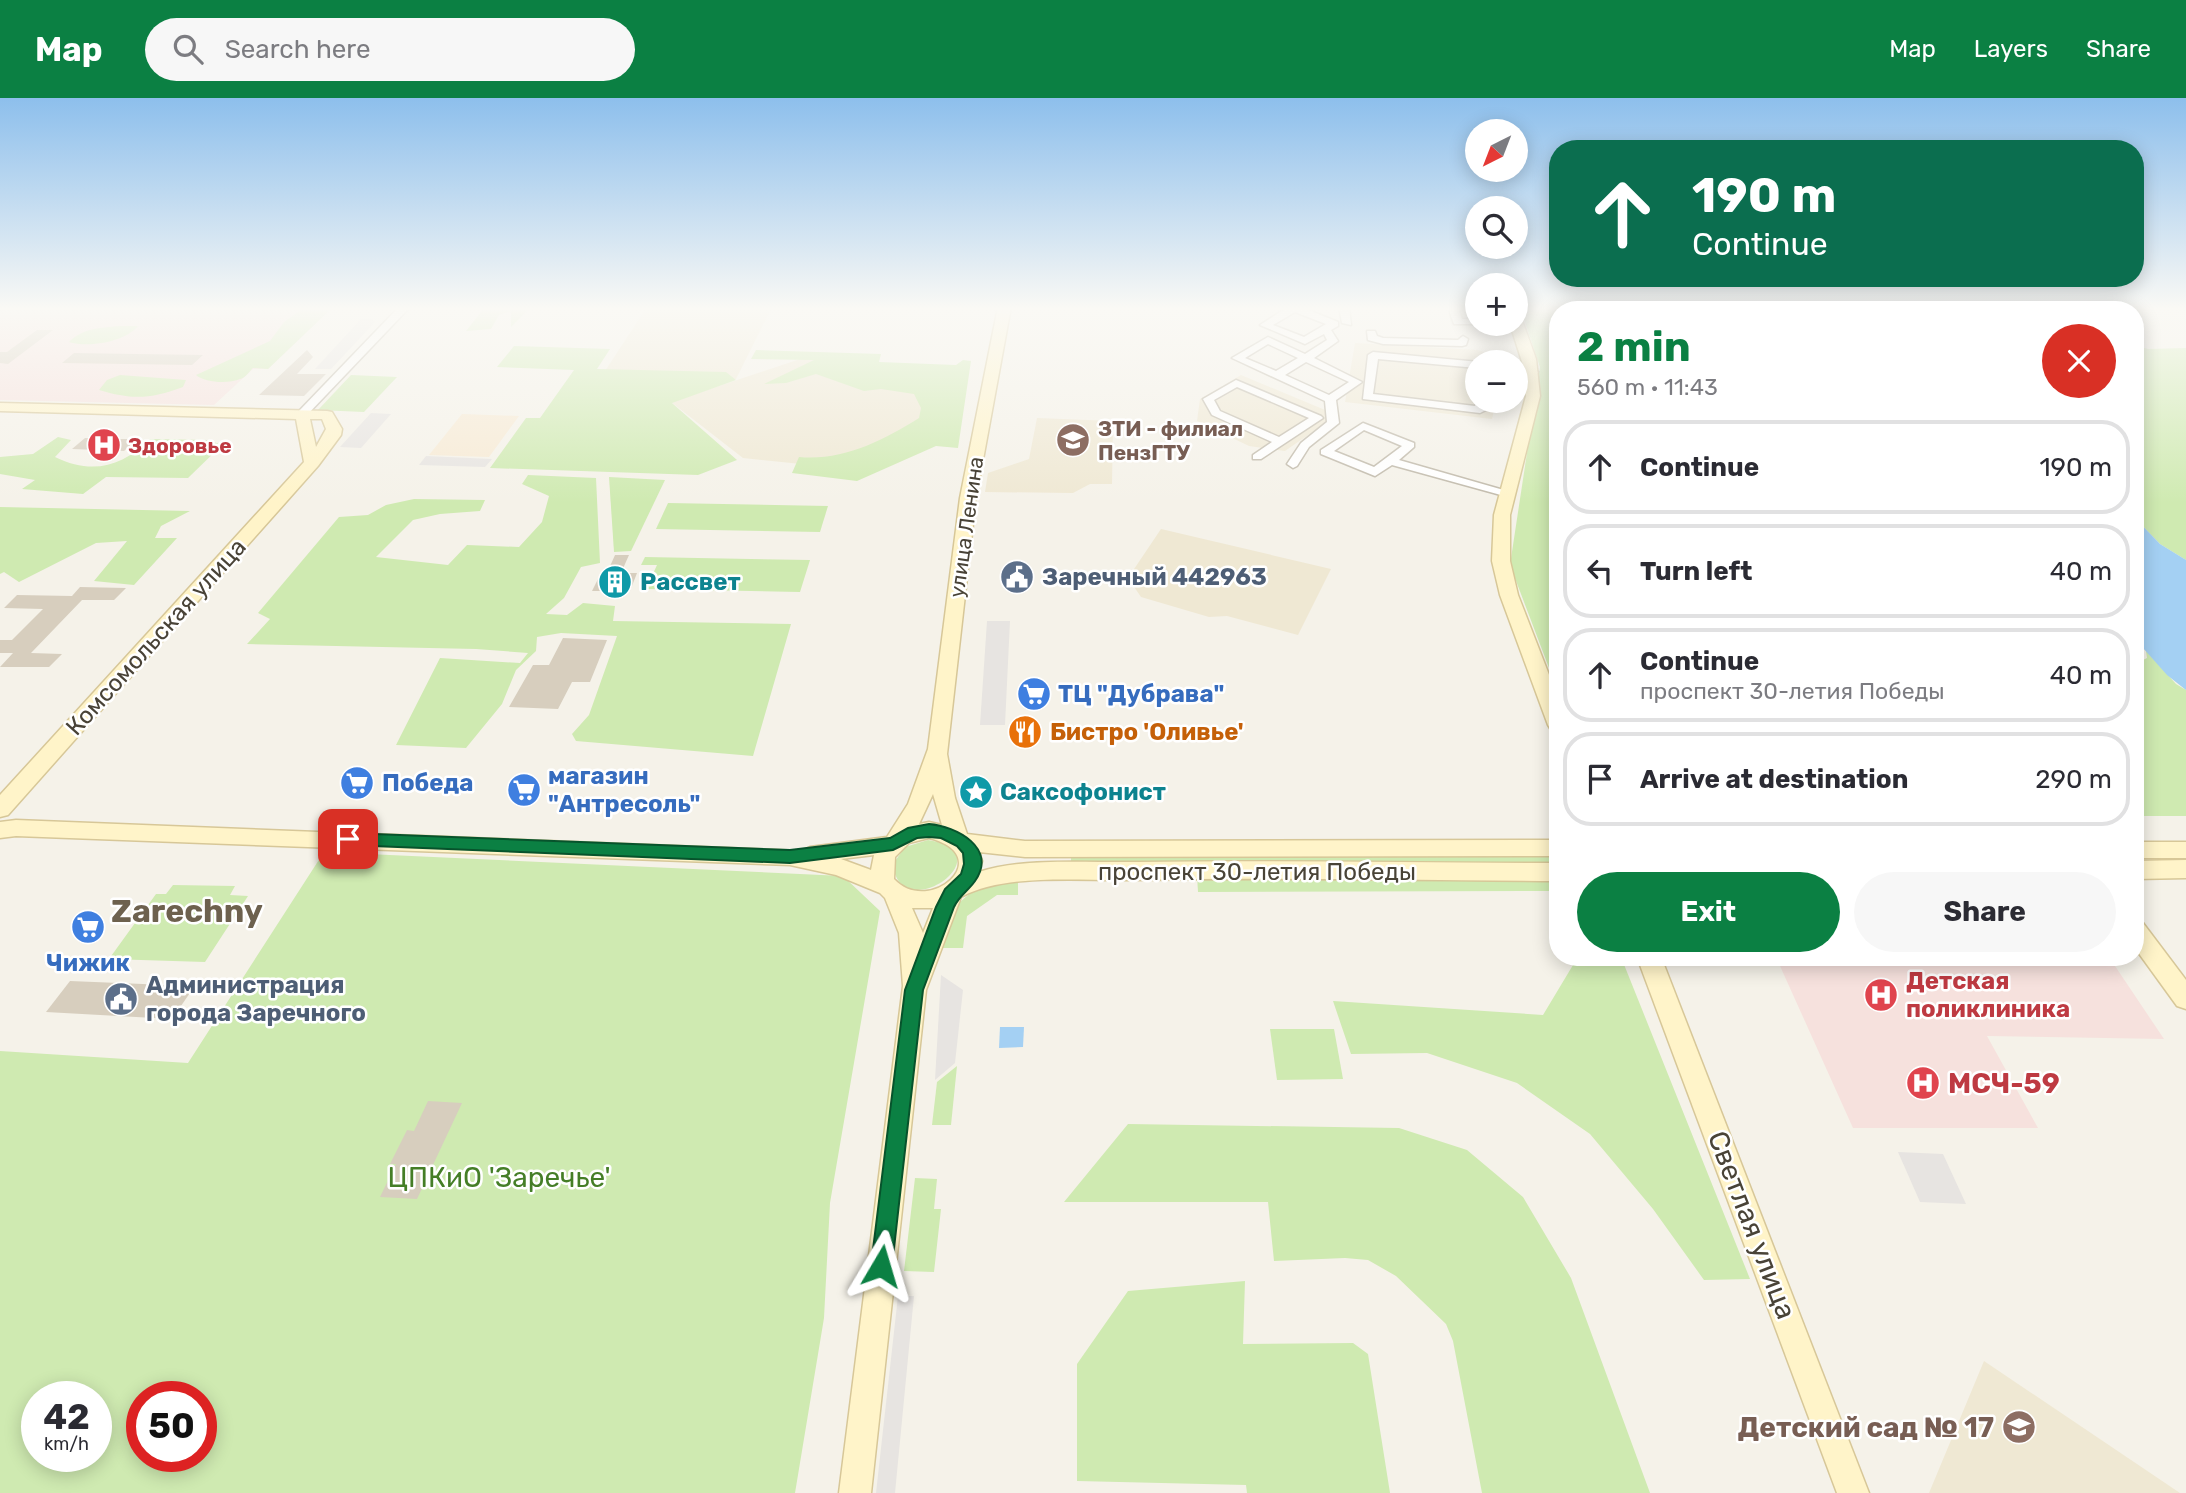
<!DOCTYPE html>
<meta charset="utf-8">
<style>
body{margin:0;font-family:Rubik,sans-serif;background:#f7f7f7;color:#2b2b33;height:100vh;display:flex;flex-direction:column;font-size:26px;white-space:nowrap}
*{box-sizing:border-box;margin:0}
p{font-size:23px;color:#7c7c81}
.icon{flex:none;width:38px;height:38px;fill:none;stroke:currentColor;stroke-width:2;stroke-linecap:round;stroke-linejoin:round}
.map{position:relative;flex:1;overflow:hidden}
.panel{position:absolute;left:1549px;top:203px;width:595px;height:665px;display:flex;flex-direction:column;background:#fff;border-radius:28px;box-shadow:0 4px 18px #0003}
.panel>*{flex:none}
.banner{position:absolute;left:1549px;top:42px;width:595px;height:147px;border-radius:28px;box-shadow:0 4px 18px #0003;background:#0b6e4f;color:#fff;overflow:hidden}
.needle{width:46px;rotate:222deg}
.tools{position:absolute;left:1465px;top:21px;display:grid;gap:14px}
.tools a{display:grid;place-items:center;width:63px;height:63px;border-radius:50%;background:#fff;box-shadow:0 4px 18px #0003;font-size:35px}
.speed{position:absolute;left:21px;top:1283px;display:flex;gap:14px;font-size:35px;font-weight:700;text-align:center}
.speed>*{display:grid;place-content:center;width:91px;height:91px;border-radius:50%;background:#fff;box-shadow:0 4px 18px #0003;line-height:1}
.speed small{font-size:18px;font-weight:400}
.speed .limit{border:10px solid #d22;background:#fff;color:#111}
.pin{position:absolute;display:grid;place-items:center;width:60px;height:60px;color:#fff;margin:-30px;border-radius:14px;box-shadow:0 4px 10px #0006}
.me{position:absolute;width:77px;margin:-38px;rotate:7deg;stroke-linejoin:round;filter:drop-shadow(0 0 5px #0008)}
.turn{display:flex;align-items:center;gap:24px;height:147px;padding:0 28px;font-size:32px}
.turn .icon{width:91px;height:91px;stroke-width:2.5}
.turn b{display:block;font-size:49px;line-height:60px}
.round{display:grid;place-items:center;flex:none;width:74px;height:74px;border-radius:37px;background:#f7f7f7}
.overview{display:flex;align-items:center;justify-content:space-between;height:119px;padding:0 28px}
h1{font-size:42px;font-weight:700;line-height:52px;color:#0b8043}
.action{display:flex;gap:14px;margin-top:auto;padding:14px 28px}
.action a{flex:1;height:80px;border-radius:42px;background:#0b8043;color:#fff;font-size:28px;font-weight:700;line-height:80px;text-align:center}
.action a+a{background:#f7f7f7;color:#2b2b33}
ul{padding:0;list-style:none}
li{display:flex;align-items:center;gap:21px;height:94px;margin:0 14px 10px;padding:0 14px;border:4px solid #e1e1e2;border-radius:28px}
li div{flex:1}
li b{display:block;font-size:26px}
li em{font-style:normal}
header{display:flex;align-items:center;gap:42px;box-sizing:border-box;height:98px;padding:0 35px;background:#0b8043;color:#fff}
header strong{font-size:33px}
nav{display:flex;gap:38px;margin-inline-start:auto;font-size:24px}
.search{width:490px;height:63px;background:#f7f7f7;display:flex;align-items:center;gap:18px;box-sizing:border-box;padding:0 24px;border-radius:38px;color:#7c7c81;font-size:26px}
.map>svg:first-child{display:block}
.commercial{fill:#f7ead4}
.education{fill:#efe8d3}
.medical{fill:#f6e1dd}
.green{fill:#cfeab1;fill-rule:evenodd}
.parking{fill:#e7e4e1}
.water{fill:#a4d0f3}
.building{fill:#d7cebe}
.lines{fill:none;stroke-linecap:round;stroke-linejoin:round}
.street-casing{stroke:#c1baab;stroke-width:3}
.secondary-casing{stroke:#d7c798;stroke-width:3}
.street{fill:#fff;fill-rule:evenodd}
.secondary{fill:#fff4c9;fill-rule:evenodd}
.route{fill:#0b8043;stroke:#07532c;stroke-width:2}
.labels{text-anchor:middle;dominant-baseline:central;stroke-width:5;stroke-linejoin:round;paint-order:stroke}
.far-education-label{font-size:21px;font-weight:bold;fill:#785e54;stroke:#fff;text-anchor:start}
.far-health-label{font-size:21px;font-weight:bold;fill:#be3a42;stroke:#fff;text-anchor:start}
.far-street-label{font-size:21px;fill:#494337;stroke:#fff}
.service-label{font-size:24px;font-weight:bold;fill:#4e5e75;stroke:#fff;text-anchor:start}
.culture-label{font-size:24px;font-weight:bold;fill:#0d838f;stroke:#fff;text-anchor:start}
.street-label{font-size:24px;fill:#494337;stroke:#fff}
.shop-label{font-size:24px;font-weight:bold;fill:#366cbe;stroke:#fff;text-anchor:start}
.food-label{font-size:24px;font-weight:bold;fill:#c56008;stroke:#fff;text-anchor:start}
.health-label{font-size:24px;font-weight:bold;fill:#be3a42;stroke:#fff;text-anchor:start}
.near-health-label{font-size:28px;font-weight:bold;fill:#be3a42;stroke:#fff;text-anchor:start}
.near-park-label{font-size:28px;fill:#457e27;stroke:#fff}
.near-street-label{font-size:28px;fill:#494337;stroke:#fff}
.near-education-label{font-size:28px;font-weight:bold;fill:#785e54;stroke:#fff;text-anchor:end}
.district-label{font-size:32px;font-weight:bold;fill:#6d614e;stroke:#fff}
</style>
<header>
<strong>Map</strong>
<div class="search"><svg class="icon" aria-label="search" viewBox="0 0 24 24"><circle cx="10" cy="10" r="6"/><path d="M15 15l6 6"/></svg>Search here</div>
<nav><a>Map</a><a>Layers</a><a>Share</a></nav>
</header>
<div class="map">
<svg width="2186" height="1395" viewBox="0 0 2186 1395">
<rect width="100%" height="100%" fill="#f5f2e9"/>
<polygon class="commercial" points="462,316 519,318 489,359 429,357"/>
<g class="education">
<polygon points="647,209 772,209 736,281 603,276"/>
<polygon points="1355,245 1478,252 1505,262 1504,264 1477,264 1477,303 1496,303 1492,321 1345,304"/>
<polygon points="812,257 863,268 957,272 945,331 840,370 743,360 671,304"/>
<polygon points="1241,277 1337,317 1285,353 1249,348 1197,323 1200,301"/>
<polygon points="1037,320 1113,323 1112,386 1090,386 1073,395 985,394 988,375 1029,361"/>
<polygon points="1161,431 1331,471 1298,537 1227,518 1209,519 1141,499 1128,480"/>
<polygon points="1984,1263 2180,1395 1929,1395"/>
</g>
<g class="medical">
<polygon points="0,209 333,209 268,271 253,271 214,307 0,302"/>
<polygon points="1776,859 2109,859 2164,941 1987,938 2038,1030 1853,1030"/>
</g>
<g class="green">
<path d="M305,209H333L268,271L253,270C249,274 245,280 240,281C229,286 205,285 196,277L270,243L284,224Z"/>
<polygon points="485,209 531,209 511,229 511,213 499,217 491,231 466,233"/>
<polygon points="1520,209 1563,209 1564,212 1558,212 1557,591 1510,467 1540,269"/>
<polygon points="1564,209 2057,209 2059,212 1565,212"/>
<path d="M119,228H138C125,244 88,250 69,244C83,230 100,230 119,228Z"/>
<polygon points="2135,247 2148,251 2186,250 2186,462 2160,446 2135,420"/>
<polygon points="514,248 610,251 597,271 726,274 736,282 672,305 737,362 698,377 490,370 526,320 540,320 574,272 497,269"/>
<path d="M756,252L881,256L879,264L956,267L963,262L971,263L958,350L936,348L857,383L792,375L799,359C843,363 882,343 919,320L921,310L914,296L881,291L864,293L816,276L786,285L764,286L814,262L751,261Z"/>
<path d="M120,277L186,282L183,289C151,301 132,302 99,292L107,282Z"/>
<polygon points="351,277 397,279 364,314 318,312"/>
<path d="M58,339L71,342L55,359C92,377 122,369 150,341L208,342L222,347L188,380L106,379L83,396L22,391L35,382L0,376V359L33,356Z"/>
<polygon points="528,377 596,380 600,465 581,469 564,500 546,516 567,517 583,505 615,508 613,523 791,526 753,658 576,643 572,636 589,617 617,538 561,535 537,539 536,553 516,572 502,606 466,650 396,647 440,560 520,565 528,555 476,551 247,546 270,521 258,515 339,419 368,417 386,407 414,401 485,402 480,413 440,416 413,422 376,459 448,467 467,447 519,449 542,424 549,398 522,386"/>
<polygon points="609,379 665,382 631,453 614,454"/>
<polygon points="668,405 828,408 820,434 656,431"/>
<polygon points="0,409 190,413 161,428 155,440 177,440 134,487 94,483 127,443 96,445 19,484 4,474 0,476"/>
<polygon points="645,459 810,462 800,494 646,491 657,467 641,467"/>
<polygon points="2146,553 2176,586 2186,592 2186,718 2135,718 2135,566 2147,560"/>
<path d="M928,742C1008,755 899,831 893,766L905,749Z"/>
<path d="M324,754L843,778L880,813L830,1105L824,1220L795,1395H0V953L188,965ZM37,1298H96V1358H37ZM142,1298H201V1358H142Z"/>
<polygon points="1071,758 1558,758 1557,767 1071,768"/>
<polygon points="1197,777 1557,778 1558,793 1198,794"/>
<path d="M1018,783V797H997L967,818L963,850H933C953,806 965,786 1018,783Z"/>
<polygon points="173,787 235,788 230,797 248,798 205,864 109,861 156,796 166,796"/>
<polygon points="1569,859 1621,859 1750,1181 1704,1182 1653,1111 1590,1036 1517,985 1427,955 1351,956 1333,903 1543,917 1573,867"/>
<polygon points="1270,931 1334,931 1343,981 1277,982"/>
<polygon points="957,968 951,1027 932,1027 937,984"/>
<polygon points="1128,1026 1399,1030 1467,1052 1523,1099 1571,1180 1650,1395 1482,1395 1453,1243 1446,1226 1396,1178 1368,1162 1345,1160 1274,1163 1268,1104 1064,1104"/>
<polygon points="915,1080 937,1081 934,1111 941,1111 934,1174 904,1173"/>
<polygon points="1245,1183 1243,1246 1353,1245 1368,1256 1390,1395 1247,1395 1246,1387 1077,1383 1077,1266 1128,1193"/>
</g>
<g class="parking">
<polygon points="361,221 372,221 375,224 331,271 315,271"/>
<polygon points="371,315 391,316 361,350 340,349"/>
<polygon points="426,358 492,361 485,369 419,367"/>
<polygon points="987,523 1010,523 1005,627 980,627"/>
<polygon points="941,877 963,892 955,965 935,982"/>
<polygon points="1898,1054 1943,1056 1966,1106 1920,1104"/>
<polygon points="898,1198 914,1198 895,1395 876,1395"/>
</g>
<g class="water">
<polygon points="2135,420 2160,446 2186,462 2186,592 2167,577 2135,541"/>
<polygon points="1000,929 1024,929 1023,949 999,950"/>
</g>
<g class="building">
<polygon points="37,232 53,232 8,266 0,265 0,254 7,254"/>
<polygon points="307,252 313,259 297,276 326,276 304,298 259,297"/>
<polygon points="74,255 136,256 203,257 192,267 62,265"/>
<polygon points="85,340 115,341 137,341 124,353 72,351"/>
<polygon points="615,457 629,457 621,475 637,475 630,493 592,493 601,475 607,475"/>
<polygon points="80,489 126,490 114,502 82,502 31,555 62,556 49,569 0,569 13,555 0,555 0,542 12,542 43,511 4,510 17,497 72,498"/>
<polygon points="563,540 607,542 590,584 572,584 558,611 509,609 533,567 549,567"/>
<polygon points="70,883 143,886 194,889 172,921 46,914"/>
<polygon points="428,1003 462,1005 417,1101 380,1099 396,1066 390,1066 407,1032 414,1033"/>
</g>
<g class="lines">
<g class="street-casing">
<g id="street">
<polygon points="399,209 410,209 306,318 298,318 298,314"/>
<path d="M1288,209H1301L1338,224V228L1331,232L1338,243L1314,260L1362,284L1336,302L1339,325L1309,349L1297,368L1293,370L1287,366L1301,345L1327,324L1325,303L1232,260L1268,239L1305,256L1327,242L1324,236L1305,246L1260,227ZM1295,214L1326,226L1304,239L1273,227ZM1268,246L1298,260L1276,273L1245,260ZM1306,264L1349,284L1329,297L1285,277Z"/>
<polygon points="1339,209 1349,209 1351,227 1342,225"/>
<polygon points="1448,209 1458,209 1462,221 1477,221 1477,226 1481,226 1454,226"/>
<polygon points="1367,233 1375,233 1377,238 1383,240 1458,242 1463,238 1468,241 1466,247 1462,248 1383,246 1368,242"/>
<polygon points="1373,254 1479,264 1477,270 1378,261 1373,296 1475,308 1477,300 1477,303 1485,303 1486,312 1480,315 1363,301 1368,257"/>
<polygon points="1516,269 1538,274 1533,277 1516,275"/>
<path d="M1236,282L1321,318L1323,320L1261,361H1253V357L1272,344L1212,317L1203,301ZM1237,289L1309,320L1279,339L1220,313L1214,302Z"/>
<path d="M1363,325L1414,345V349L1399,362L1514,395L1508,399L1392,367L1375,378L1321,356V352ZM1364,332L1402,348L1374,369L1334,353Z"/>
</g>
</g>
<g class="secondary-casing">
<g id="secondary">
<path d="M998,209H1011L976,400L947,656L955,700L967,736L1025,743L1558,742V758L1025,759L979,754L982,763L979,774C1026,759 1088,765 1138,764C1278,762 1418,765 1558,765V783C1414,782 1271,779 1128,782C1078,783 1006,775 961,799L926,892L871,1395H839L903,888L899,835L885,800L880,795L836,777L790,767L16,738L0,740V724L16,722L801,753L810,749L887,739L908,706L928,651L960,400ZM933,696L942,727L929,724L919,726ZM929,740C999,758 929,819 894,781L895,759L909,745ZM874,757L871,772L841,761ZM912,810H933L923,835Z"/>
<polygon points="1516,221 1523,225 1536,261 1540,298 1510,417 1510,463 1518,497 1558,600 1558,634 1551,632 1548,627 1500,497 1492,463 1494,417 1526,298 1524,270 1510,226 1516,226"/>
<path d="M0,305L327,313L332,314L342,331L341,337L318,368L8,717L0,719V697L304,364L296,321L0,313ZM310,321H322L326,331L316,349Z"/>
<rect x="2135" y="744" width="51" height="16"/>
<polygon points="2186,762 2186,780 2135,781 2135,763"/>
<polygon points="2135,823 2143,825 2186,882 2186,911 2177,908 2135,850"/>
<polygon points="1637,859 1661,859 1869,1395 1837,1395"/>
</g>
</g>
<use href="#street" class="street"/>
<use href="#secondary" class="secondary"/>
</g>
<linearGradient id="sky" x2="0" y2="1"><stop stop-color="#8dbfec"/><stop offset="0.52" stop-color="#faf9f5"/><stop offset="1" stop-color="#faf9f5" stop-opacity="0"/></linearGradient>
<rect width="2186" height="405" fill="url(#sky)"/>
<path class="route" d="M929,726C956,728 998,750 975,783C968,793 959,798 954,809L923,892L892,1168L889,1176L881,1179L874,1176L871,1168L905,892L936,809L945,791L961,776L964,766L963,755L957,748L941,740L929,739L917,740L893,752L790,765L348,747L340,741L348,735L790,752L890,740L908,730Z"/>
<defs>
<g id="university-disc" transform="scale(1.75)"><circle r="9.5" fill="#8d6e63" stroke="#fff"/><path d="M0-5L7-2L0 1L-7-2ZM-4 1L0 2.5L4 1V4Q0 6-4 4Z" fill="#fff"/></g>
<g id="hospital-disc" transform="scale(1.75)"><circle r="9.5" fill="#e0444e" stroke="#fff"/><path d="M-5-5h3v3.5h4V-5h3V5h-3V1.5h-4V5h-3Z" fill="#fff"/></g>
<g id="civic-disc" transform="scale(1.75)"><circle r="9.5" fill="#5c6f8a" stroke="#fff"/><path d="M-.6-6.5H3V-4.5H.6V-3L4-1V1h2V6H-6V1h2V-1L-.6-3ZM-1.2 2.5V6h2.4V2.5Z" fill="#fff"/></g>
<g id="building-disc" transform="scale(1.75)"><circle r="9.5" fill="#0f9aa8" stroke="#fff"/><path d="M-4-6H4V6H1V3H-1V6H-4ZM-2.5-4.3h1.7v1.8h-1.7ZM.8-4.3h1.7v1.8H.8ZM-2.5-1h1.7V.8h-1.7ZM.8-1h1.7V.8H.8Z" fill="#fff"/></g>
<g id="supermarket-disc" transform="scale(1.75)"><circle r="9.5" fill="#3f7fe0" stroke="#fff"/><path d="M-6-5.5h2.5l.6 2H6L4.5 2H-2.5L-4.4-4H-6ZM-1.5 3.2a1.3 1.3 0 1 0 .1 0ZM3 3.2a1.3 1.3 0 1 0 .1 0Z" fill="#fff"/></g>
<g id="restaurant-disc" transform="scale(1.75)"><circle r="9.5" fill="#e8710a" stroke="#fff"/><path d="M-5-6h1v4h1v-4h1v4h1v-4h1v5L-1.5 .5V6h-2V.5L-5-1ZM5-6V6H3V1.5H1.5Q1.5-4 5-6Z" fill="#fff"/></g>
<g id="sight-disc" transform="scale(1.75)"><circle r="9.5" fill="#0f9aa8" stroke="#fff"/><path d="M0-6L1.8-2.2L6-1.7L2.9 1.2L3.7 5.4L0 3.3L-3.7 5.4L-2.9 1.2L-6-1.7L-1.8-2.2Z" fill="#fff"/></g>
<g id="school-disc" transform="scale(1.75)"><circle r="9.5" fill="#8d6e63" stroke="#fff"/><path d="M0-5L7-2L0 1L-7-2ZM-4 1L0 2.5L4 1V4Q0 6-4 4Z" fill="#fff"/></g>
</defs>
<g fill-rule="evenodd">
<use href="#university-disc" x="1073" y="342"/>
<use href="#hospital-disc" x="104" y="347"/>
<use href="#civic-disc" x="1017" y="479"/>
<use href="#building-disc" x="615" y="484"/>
<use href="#supermarket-disc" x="1034" y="596"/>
<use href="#restaurant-disc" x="1025" y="634"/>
<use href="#supermarket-disc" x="357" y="685"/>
<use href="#supermarket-disc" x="524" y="692"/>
<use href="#sight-disc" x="976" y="694"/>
<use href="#supermarket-disc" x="88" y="829"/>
<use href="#hospital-disc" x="1881" y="897"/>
<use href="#civic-disc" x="121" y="901"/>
<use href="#hospital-disc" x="1923" y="985"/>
<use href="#school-disc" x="2019" y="1329"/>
</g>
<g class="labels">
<g class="far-education-label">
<text x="1098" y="330">ЗТИ - филиал<tspan x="1098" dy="24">ПензГТУ</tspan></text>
</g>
<g class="far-health-label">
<text x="128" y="347">Здоровье</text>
</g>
<g class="far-street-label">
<text transform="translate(966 429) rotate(-82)">улица Ленина</text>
</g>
<g class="service-label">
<text x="1042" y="479">Заречный 442963</text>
<text x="146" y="887">Администрация<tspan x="146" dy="28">города Заречного</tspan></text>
</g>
<g class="culture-label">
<text x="640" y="484">Рассвет</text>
<text x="1000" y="694">Саксофонист</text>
</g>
<g class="street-label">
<text transform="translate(156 539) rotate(-48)">Комсомольская улица</text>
<text x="1257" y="774">проспект 30-летия Победы</text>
</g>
<g class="shop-label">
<text x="1058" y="596">ТЦ "Дубрава"</text>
<text x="548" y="678">магазин<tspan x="548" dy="28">"Антресоль"</tspan></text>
<text x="382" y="685">Победа</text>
<text x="88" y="865" text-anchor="middle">Чижик</text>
</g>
<g class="food-label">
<text x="1050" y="634">Бистро 'Оливье'</text>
</g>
<g class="health-label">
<text x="1906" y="883">Детская<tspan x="1906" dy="28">поликлиника</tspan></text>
</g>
<g class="near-health-label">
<text x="1948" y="985">МСЧ-59</text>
</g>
<g class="near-park-label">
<text x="499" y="1079">ЦПКиО 'Заречье'</text>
</g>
<g class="near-street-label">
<text transform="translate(1752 1127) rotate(69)">Светлая улица</text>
</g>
<g class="near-education-label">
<text x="1994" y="1329">Детский сад № 17</text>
</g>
<g class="district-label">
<text x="187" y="813">Zarechny</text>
</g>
</g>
</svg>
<div class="tools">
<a><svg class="needle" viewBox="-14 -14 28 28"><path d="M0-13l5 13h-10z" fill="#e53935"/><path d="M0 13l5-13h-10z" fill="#7c7c81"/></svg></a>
<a><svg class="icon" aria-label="search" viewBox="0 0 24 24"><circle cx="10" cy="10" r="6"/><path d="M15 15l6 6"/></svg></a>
<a>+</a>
<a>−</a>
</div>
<div class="speed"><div>42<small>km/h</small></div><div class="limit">50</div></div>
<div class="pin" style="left:348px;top:741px;background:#d93025"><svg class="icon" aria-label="arrive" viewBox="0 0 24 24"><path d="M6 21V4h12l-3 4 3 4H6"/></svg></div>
<svg class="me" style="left:881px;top:1168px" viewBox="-20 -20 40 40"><path d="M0-17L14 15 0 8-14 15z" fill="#0b8043" stroke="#fff" stroke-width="4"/></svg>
<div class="banner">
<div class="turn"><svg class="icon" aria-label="ahead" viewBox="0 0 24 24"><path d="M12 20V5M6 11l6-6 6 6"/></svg><div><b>190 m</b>Continue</div></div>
</div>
<section class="panel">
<div class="overview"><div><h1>2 min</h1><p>560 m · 11:43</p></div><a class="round" style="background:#d93025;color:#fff"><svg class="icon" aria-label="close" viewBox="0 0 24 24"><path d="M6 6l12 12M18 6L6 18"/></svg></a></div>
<ul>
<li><svg class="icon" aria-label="ahead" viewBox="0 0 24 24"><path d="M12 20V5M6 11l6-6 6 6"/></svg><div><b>Continue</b></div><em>190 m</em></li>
<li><svg class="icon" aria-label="left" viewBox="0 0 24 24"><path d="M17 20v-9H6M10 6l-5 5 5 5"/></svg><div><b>Turn left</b></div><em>40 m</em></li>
<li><svg class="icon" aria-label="ahead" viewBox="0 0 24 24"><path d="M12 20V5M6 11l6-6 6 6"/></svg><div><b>Continue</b><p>проспект 30-летия Победы</p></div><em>40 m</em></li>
<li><svg class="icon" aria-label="arrive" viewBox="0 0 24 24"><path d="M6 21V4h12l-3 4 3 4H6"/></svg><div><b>Arrive at destination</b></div><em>290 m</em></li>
</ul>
<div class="action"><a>Exit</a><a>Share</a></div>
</section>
</div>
